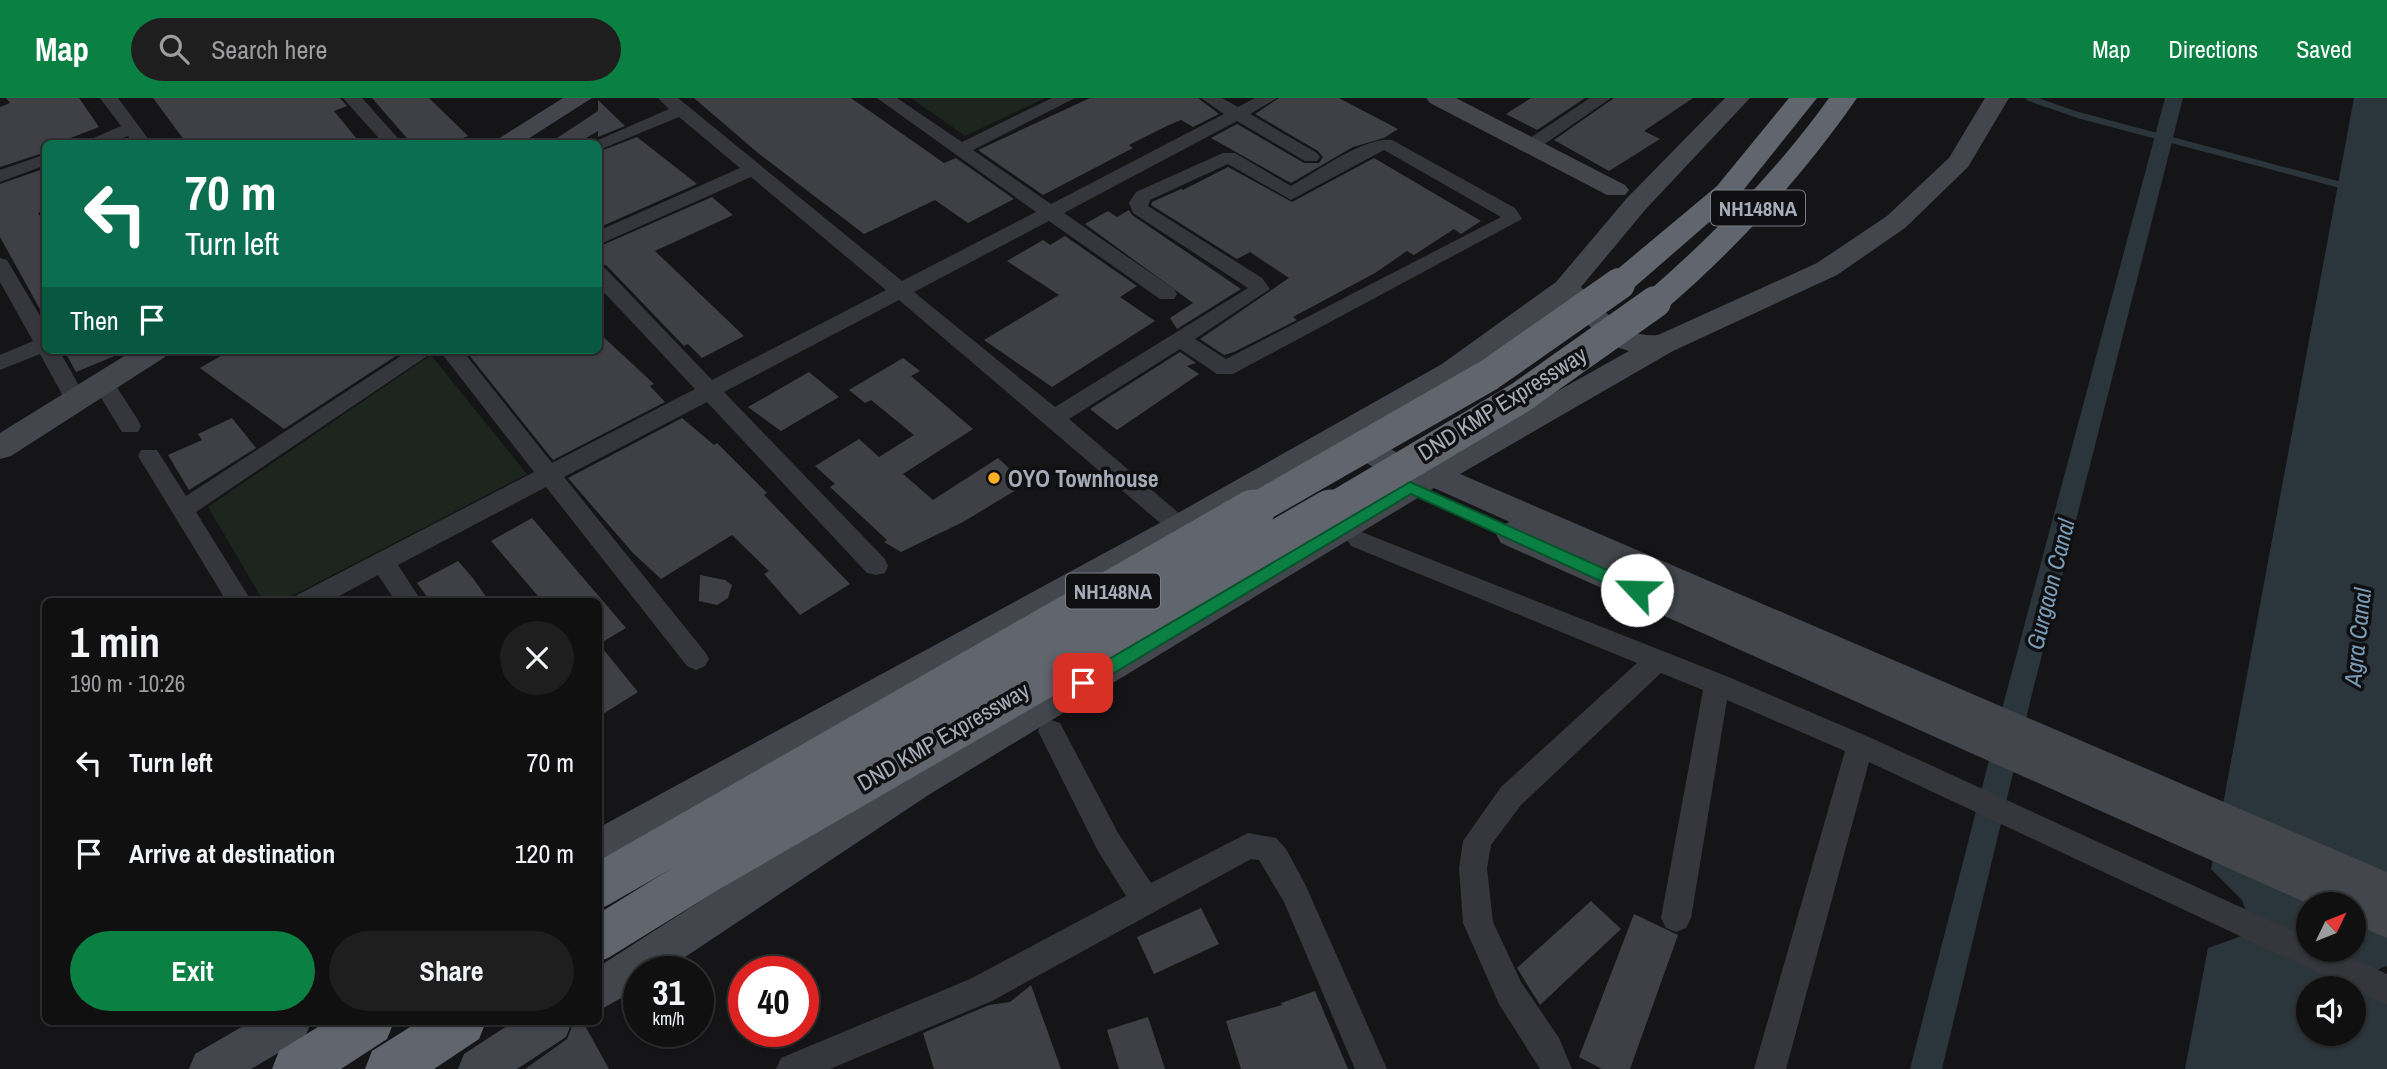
<!DOCTYPE html>
<meta charset="utf-8">
<style>
body{margin:0;font-family:"Archivo Narrow",sans-serif;background:#1e1e1f;color:#f1f3f6;height:100vh;display:flex;flex-direction:column;font-size:26px;white-space:nowrap}
*{box-sizing:border-box;margin:0}
p{font-size:23px;color:#9c9d9f}
.icon{flex:none;width:38px;height:38px;fill:none;stroke:currentColor;stroke-width:2;stroke-linecap:round;stroke-linejoin:round}
.map{position:relative;flex:1;overflow:hidden}
.panel{position:absolute;left:42px;top:500px;width:560px;height:427px;display:flex;flex-direction:column;background:#101011;border-radius:10px;box-shadow:0 2px 5px #0004,0 0 0 2px #303031}
.panel>*{flex:none}
.guide{position:absolute;left:42px;top:42px;width:560px;height:214px;border-radius:10px;box-shadow:0 2px 5px #0004,0 0 0 2px #303031;background:#0b6e4f;color:#fff;overflow:hidden}
.needle{width:46px;rotate:47deg}
.controls{position:absolute;left:2296px;top:794px;display:grid;gap:14px}
.controls a{display:grid;place-items:center;width:70px;height:70px;border-radius:50%;background:#101011;box-shadow:0 2px 5px #0004,0 0 0 2px #303031;font-size:35px}
.speed{position:absolute;left:623px;top:858px;display:flex;gap:14px;font-size:35px;font-weight:700;text-align:center}
.speed>*{display:grid;place-content:center;width:91px;height:91px;border-radius:50%;background:#101011;box-shadow:0 2px 5px #0004,0 0 0 2px #303031;line-height:1}
.speed small{font-size:18px;font-weight:400}
.speed .limit{border:10px solid #d22;background:#fff;color:#111}
.pin{position:absolute;display:grid;place-items:center;width:60px;height:60px;color:#fff;margin:-30px;border-radius:14px;box-shadow:0 4px 10px #0006}
.me{position:absolute;width:77px;margin:-38px;rotate:294deg;stroke-linejoin:round;filter:drop-shadow(0 0 5px #0008)}
.turn{display:flex;align-items:center;gap:24px;height:147px;padding:0 28px;font-size:32px}
.turn .icon{width:91px;height:91px;stroke-width:2.5}
.turn b{display:block;font-size:49px;line-height:60px}
.then{display:flex;align-items:center;height:66px;padding:0 28px;background:#0003;gap:14px;font-size:26px}
.round{display:grid;place-items:center;flex:none;width:74px;height:74px;border-radius:37px;background:#1e1e1f}
.headline{display:flex;align-items:center;justify-content:space-between;height:119px;padding:0 28px}
h1{font-size:42px;font-weight:800;line-height:52px}
.button{display:flex;gap:14px;margin-top:auto;padding:14px 28px}
.button a{flex:1;height:80px;border-radius:42px;background:#0b8043;color:#fff;font-size:28px;font-weight:800;line-height:80px;text-align:center}
.button a+a{background:#1e1e1f;color:#f1f3f6}
ul{padding:0;list-style:none}
li{display:flex;align-items:center;gap:21px;height:91px;padding:0 28px}
li div{flex:1}
li b{display:block;font-size:26px}
li em{font-style:normal}
header{display:flex;align-items:center;gap:42px;box-sizing:border-box;height:98px;padding:0 35px;background:#0b8043;color:#fff}
header strong{font-size:33px}
nav{display:flex;gap:38px;margin-inline-start:auto;font-size:24px}
.search{width:490px;height:63px;background:#1e1e1f;display:flex;align-items:center;gap:18px;box-sizing:border-box;padding:0 24px;border-radius:38px;color:#9c9d9f;font-size:26px}
.map>svg:first-child{display:block}
.green{fill:#1d261e}
.water{fill:#2a353c;fill-rule:evenodd}
.lines{fill:none;stroke-linecap:round;stroke-linejoin:round}
.stream{stroke:#2a353c;stroke-width:6}
.canal{fill:#2a353c;fill-rule:evenodd}
.building{fill:#3f4045}
.street{fill:#36373d;fill-rule:evenodd}
.secondary{fill:#43464d;fill-rule:evenodd}
.highway{fill:#61656e;fill-rule:evenodd}
.highway-bridge-far1{stroke:#61656e;stroke-width:32}
.highway-bridge{stroke:#61656e;stroke-width:43}
.route{fill:#0b8043;stroke:#07532c;stroke-width:2}
.poi-dot{fill:#ffb025;stroke:#101012;stroke-width:2.5}
.labels{text-anchor:middle;dominant-baseline:central;stroke-width:7;stroke-linejoin:round;paint-order:stroke}
.shield{fill:#101012;stroke:#797d87;stroke-width:2}
.shield-label{font-size:21px;font-weight:bold;fill:#a6acb9}
.street-label{font-size:23px;fill:#a6acb9;stroke:#101012}
.poi-label{font-size:23px;font-weight:bold;fill:#a6acb9;stroke:#101012;text-anchor:start}
.water-label{font-size:24px;font-style:italic;fill:#799cb7;stroke:#101012}
</style>
<header>
<strong>Map</strong>
<div class="search"><svg class="icon" aria-label="search" viewBox="0 0 24 24"><circle cx="10" cy="10" r="6"/><path d="M15 15l6 6"/></svg>Search here</div>
<nav><a>Map</a><a>Directions</a><a>Saved</a></nav>
</header>
<div class="map">
<svg width="2387" height="971" viewBox="0 0 2387 971">
<rect width="100%" height="100%" fill="#151517"/>
<g class="green">
<polygon points="911,0 1045,0 965,38"/>
<polygon points="431,257 527,376 280,504 264,504 208,409"/>
</g>
<path class="water" d="M2354,0H2387V868L2379,871L2371,890L2387,907V971H2185L2208,850L2253,834L2242,802L2211,771ZM2308,807H2354V852H2308ZM2308,891H2354V936H2308Z"/>
<g class="lines">
<polyline class="stream" points="2029,0 2078,17 2348,89"/>
<polygon class="canal" points="2165,0 2183,0 2032,596 1942,971 1910,971 2006,596"/>
</g>
<g class="building">
<polygon points="6,0 79,0 99,29 55,46 46,46 46,54 0,69 0,9 10,5"/>
<polygon points="153,0 340,0 347,8 334,13 361,46 187,46"/>
<polygon points="372,0 429,0 468,38 448,46 412,46"/>
<polygon points="694,0 851,0 944,65 956,60 1014,101 968,125 935,102 864,136 758,55"/>
<polygon points="1090,0 1198,0 1219,16 1193,29 1181,22 1167,28 1129,47 1133,50 1043,97 978,52"/>
<polygon points="1279,0 1339,0 1398,31 1384,40 1353,49 1291,85 1211,40 1237,26 1304,65 1319,65 1323,59 1318,53 1255,16"/>
<polygon points="1531,0 1585,0 1537,32 1506,16"/>
<polygon points="1614,0 1693,0 1644,33 1660,41 1609,73 1554,42"/>
<polygon points="598,2 625,28 598,39 598,33 576,46 561,46 557,40 598,13"/>
<polygon points="637,39 697,86 598,130 598,54"/>
<polygon points="1374,60 1481,123 1461,136 1454,131 1414,157 1407,153 1375,175 1293,219 1297,222 1234,254 1224,257 1200,241 1289,180 1250,154 1237,161 1151,107 1152,104 1181,91 1183,92 1228,69 1292,104"/>
<polygon points="46,70 46,112 38,115 46,127 46,222 0,139 0,86"/>
<polygon points="712,99 733,117 655,153 744,238 702,260 688,246 684,248 607,168 598,164 598,149"/>
<polygon points="1129,112 1132,117 1241,191 1177,231 1170,220 1193,205 1085,126 1108,113 1117,119"/>
<polygon points="1065,138 1137,188 1120,199 1155,223 1052,289 984,242 1059,197 1007,163 1043,142 1050,147"/>
<polygon points="598,234 654,286 650,288 665,304 553,362 465,252 598,252"/>
<polygon points="64,252 129,252 76,274"/>
<polygon points="231,252 405,252 284,331 200,270"/>
<polygon points="1180,254 1196,265 1187,268 1199,276 1117,332 1090,311"/>
<polygon points="903,260 920,273 911,278 973,331 903,376 933,402 998,360 1026,386 963,424 901,454 884,444 887,442 830,389 835,386 815,368 859,341 879,359 914,337 871,302 865,305 849,292"/>
<polygon points="809,274 839,299 781,333 748,309"/>
<polygon points="232,320 256,350 189,392 168,357 202,342 198,336"/>
<polygon points="682,320 714,347 717,345 767,395 764,397 850,486 800,517 764,476 769,473 732,437 661,481 633,455 568,380"/>
<polygon points="532,420 626,530 599,546 638,594 598,619 598,504 543,504 491,443"/>
<polygon points="458,463 472,479 490,504 431,504 417,485"/>
<polygon points="700,477 725,482 732,487 728,500 717,507 699,503"/>
<polygon points="1591,803 1621,831 1540,907 1517,870"/>
<polygon points="1201,810 1219,846 1154,876 1137,839"/>
<polygon points="1634,816 1678,837 1630,971 1602,971 1579,959"/>
<polygon points="1031,887 1061,971 934,971 923,935 989,907 1010,904"/>
<polygon points="1315,893 1348,971 1241,971 1226,923 1282,907 1281,905"/>
<polygon points="1148,919 1165,971 1119,971 1107,932"/>
<polygon points="574,924 583,924 609,971 525,971 567,941"/>
</g>
<g class="lines">
<g class="street">
<polygon points="100,0 118,0 152,46 133,46 128,38 107,46 80,46 121,28"/>
<polygon points="343,0 362,0 403,46 384,46"/>
<path d="M658,0H678L902,183L1036,114L877,0H897L962,44L1052,0H1075L973,52L1051,106L1224,16L1201,0H1222L1238,9L1255,0H1277L1250,16L1317,55L1320,59L1317,63H1305L1237,23L1064,115L1174,191L1177,196L1174,201H1160L1049,123L914,194L1055,309L1248,190L1133,115L1129,105L1136,94L1223,55H1235L1291,88C1317,74 1363,39 1392,42L1515,110L1522,121L1233,276H1217L1180,251L1069,321L1188,423L1192,429L1188,435L1180,438L1172,435L899,202L724,294L885,461L888,468L885,475L876,477L867,475L707,304L564,379L705,554L709,561L705,568L696,572L687,568L546,389L398,467L422,504H396L378,477L328,504H294L297,497L534,374L439,252H462L552,365L695,291L598,188V169L605,170L712,282L886,192L751,79L598,147V133L740,70L679,19L604,50L598,51V46H589L669,11ZM1384,52L1501,119L1226,261L1195,241L1270,191L1262,180L1148,108L1150,102L1228,66L1291,102Z"/>
<polygon points="1590,0 1611,0 1536,52 1524,52 1521,48 1524,44"/>
<polygon points="46,56 46,67 0,84 0,72"/>
<polygon points="0,160 7,162 46,228 46,252 59,252 87,302 84,307 68,307 40,256 0,272 0,257 33,243 0,184"/>
<polygon points="410,252 436,252 196,414 252,504 227,504 138,358 141,352 157,352 186,398"/>
<polygon points="103,278 111,280 138,322 141,328 138,334 122,334 92,285 95,280"/>
<polygon points="1359,433 1726,578 1869,639 2308,840 2308,852 2334,852 2387,876 2387,907 1869,664 1786,971 1754,971 1845,653 1727,602 1691,820 1686,830 1676,834 1666,830 1661,820 1703,592 1661,575 1521,707 1491,747 1487,770 1493,824 1521,884 1559,940 1572,971 1540,971 1499,906 1463,825 1459,770 1463,743 1501,689 1637,565 1351,448 1347,442 1351,436"/>
<polygon points="1051,622 1060,625 1118,735 1151,785 1248,735 1276,740 1286,751 1305,786 1387,971 1355,971 1284,804 1259,762 1251,761 992,903 830,971 776,971 781,960 970,881 1126,798 1098,753 1038,633 1042,625"/>
</g>
<g class="secondary">
<polygon points="563,0 592,0 520,46 490,46"/>
<polygon points="1426,0 1456,0 1625,87 1629,92 1625,97 1607,97 1430,5"/>
<path d="M1725,0H1750L1645,112L1581,189C1603,211 1625,241 1658,237L1817,165L1887,118L1949,60L1985,0H2009L1968,69L1905,130L1837,177L1673,253L1460,376L2387,774V840L2354,826V807H2311L1501,445L1496,436L1501,427L1510,424L1434,390L930,696L664,873H639V890L598,913V869L904,672L1396,383L1342,350L1191,438L598,767V730L1169,420L1442,266L1556,184L1627,100ZM1564,205L1610,247L1629,253L1429,365H1414L1366,336L1462,280Z"/>
<polygon points="134,252 169,252 165,259 11,358 0,361 0,335"/>
<polygon points="250,924 311,924 305,939 251,971 189,971 195,956"/>
<polygon points="513,924 572,924 566,939 517,971 458,971 464,956"/>
</g>
<g class="highway">
<polygon points="1789,0 1817,0 1737,100 1630,193 1619,196 1608,193 1603,186 1608,179 1717,88"/>
<path d="M1829,0H1857C1802,79 1739,148 1666,211L1655,214L1644,211L1639,204L1644,197C1713,137 1776,74 1829,0Z"/>
<polygon points="326,924 394,924 387,941 341,971 272,971 279,953"/>
<polygon points="418,924 486,924 479,941 434,971 365,971 372,953"/>
</g>
<g class="highway-bridge-far1">
<polyline points="1250,414 1489,277 1619,186"/>
<polyline points="1327,414 1521,299 1655,204"/>
</g>
<g class="highway-bridge">
<polyline points="598,788 1253,413"/>
<polyline points="598,841 708,773 1330,413"/>
</g>
</g>
<polygon class="route" points="1410,384 1643,488 1645,492 1637,499 1631,497 1411,396 1089,590 1077,590 1074,585 1077,580"/>
<circle class="poi-dot" cx="994" cy="380" r="7"/>
<g class="labels">
<g class="shield">
<rect x="1711" y="92.5" width="94" height="35" rx="5"/>
<rect x="1066" y="475.5" width="94" height="35" rx="5"/>
</g>
<g class="shield-label">
<text x="1758" y="110">NH148NA</text>
<text x="1113" y="493">NH148NA</text>
</g>
<g class="street-label">
<text transform="translate(1502 305) rotate(-32)">DND KMP Expressway</text>
<text transform="translate(943 638) rotate(-30)">DND KMP Expressway</text>
</g>
<g class="poi-label">
<text x="1008" y="380">OYO Townhouse</text>
</g>
<g class="water-label">
<text transform="translate(2050 486) rotate(-76)">Gurgaon Canal</text>
<text transform="translate(2357 539) rotate(-84)">Agra Canal</text>
</g>
</g>
</svg>
<div class="controls">
<a><svg class="needle" viewBox="-14 -14 28 28"><path d="M0-13l5 13h-10z" fill="#e53935"/><path d="M0 13l5-13h-10z" fill="#9c9d9f"/></svg></a>
<a><svg class="icon" aria-label="sound" viewBox="0 0 24 24"><path d="M4 9h4l5-4v14l-5-4H4zM17 9q2 3 0 6"/></svg></a>
</div>
<div class="speed"><div>31<small>km/h</small></div><div class="limit">40</div></div>
<div class="pin" style="left:1083px;top:585px;background:#d93025"><svg class="icon" aria-label="arrive" viewBox="0 0 24 24"><path d="M6 21V4h12l-3 4 3 4H6"/></svg></div>
<svg class="me" style="left:1637px;top:492px" viewBox="-20 -20 40 40"><circle r="19" fill="#fff"/><path d="M0-13L10 11 0 6-10 11z" fill="#0b8043"/></svg>
<div class="guide">
<div class="turn"><svg class="icon" aria-label="left" viewBox="0 0 24 24"><path d="M17 20v-9H6M10 6l-5 5 5 5"/></svg><div><b>70 m</b>Turn left</div></div>
<div class="then">Then<svg class="icon" aria-label="arrive" viewBox="0 0 24 24"><path d="M6 21V4h12l-3 4 3 4H6"/></svg></div>
</div>
<section class="panel">
<div class="headline"><div><h1>1 min</h1><p>190 m · 10:26</p></div><a class="round"><svg class="icon" aria-label="close" viewBox="0 0 24 24"><path d="M6 6l12 12M18 6L6 18"/></svg></a></div>
<ul>
<li><svg class="icon" aria-label="left" viewBox="0 0 24 24"><path d="M17 20v-9H6M10 6l-5 5 5 5"/></svg><div><b>Turn left</b></div><em>70 m</em></li>
<li><svg class="icon" aria-label="arrive" viewBox="0 0 24 24"><path d="M6 21V4h12l-3 4 3 4H6"/></svg><div><b>Arrive at destination</b></div><em>120 m</em></li>
</ul>
<div class="button"><a>Exit</a><a>Share</a></div>
</section>
</div>
